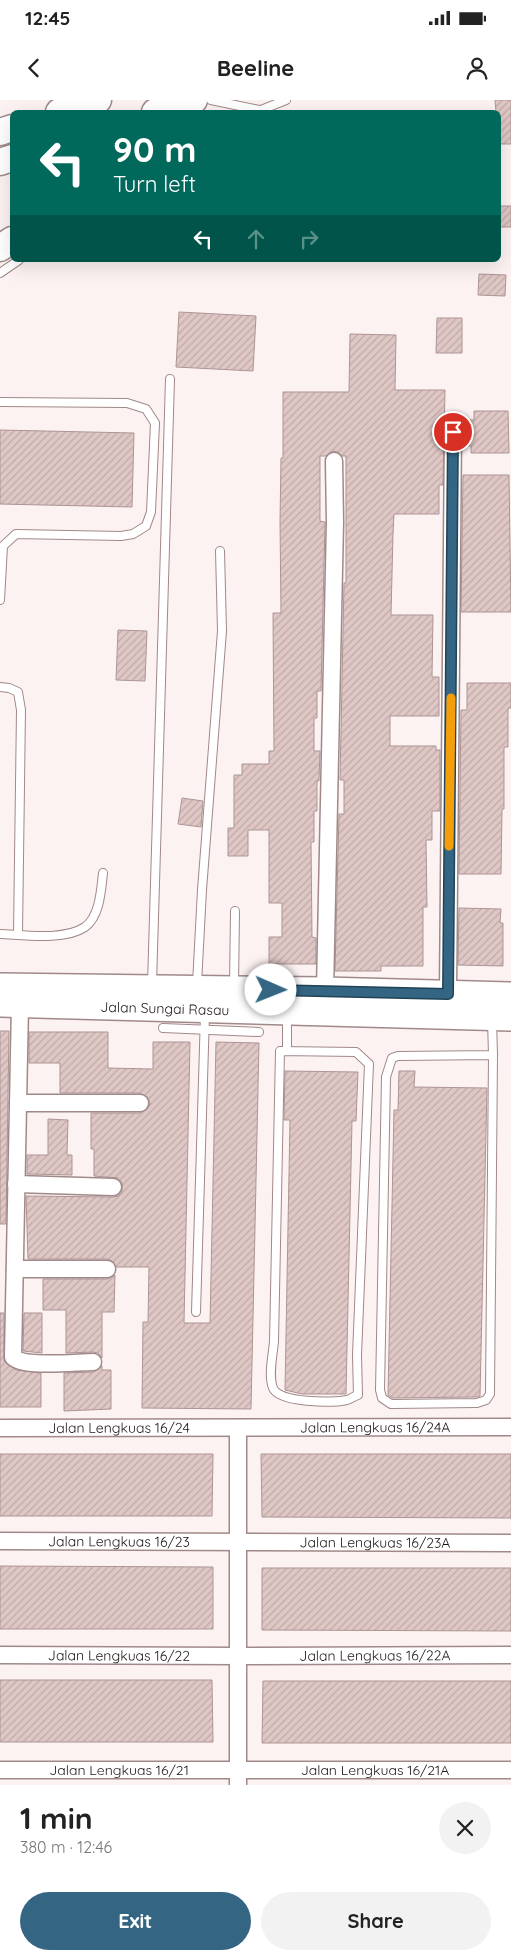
<!DOCTYPE html>
<meta charset="utf-8">
<style>
body{margin:0;font-family:Quicksand,sans-serif;background:#f2f2f2;color:#222;height:100vh;display:flex;flex-direction:column;font-size:19px;white-space:nowrap}
*{box-sizing:border-box;margin:0}
p{font-size:16px;color:#767676}
.icon{flex:none;width:28px;height:28px;fill:none;stroke:currentColor;stroke-width:2;stroke-linecap:round;stroke-linejoin:round}
.map{position:relative;height:1685px;overflow:hidden}
.drawer{display:flex;flex-direction:column;background:#fff;flex:1}
.drawer>*{flex:none}
.guide{position:absolute;left:10px;top:10px;width:491px;height:152px;border-radius:8px;box-shadow:0 5px 20px #0002;background:#00695c;color:#fff;overflow:hidden}
.pin{position:absolute;display:grid;place-items:center;width:42px;height:42px;color:#fff;margin:-21px;border:2px solid #fff;border-radius:50%;box-shadow:0 1px 5px #0007}
.me{position:absolute;width:55px;margin:-28px;rotate:91deg;stroke-linejoin:round;filter:drop-shadow(0 0 4px #0008)}
.turn{display:flex;align-items:center;gap:18px;height:105px;padding:0 20px;font-size:22px}
.turn .icon{width:65px;height:65px;stroke-width:2.5}
.turn b{display:block;font-size:35px;line-height:42px}
.lanes{display:flex;align-items:center;height:48px;padding:0 20px;background:#0003;justify-content:center;gap:25px;direction:ltr}
.lanes .off{opacity:.35}
.round{display:grid;place-items:center;flex:none;width:52px;height:52px;border-radius:26px;background:#f2f2f2}
.head{display:flex;align-items:center;justify-content:space-between;height:85px;padding:0 20px}
h1{font-size:30px;font-weight:700;line-height:38px}
.primary-button{display:flex;gap:10px;margin-top:auto;padding:10px 20px}
.primary-button a{flex:1;height:58px;border-radius:30px;background:#346684;color:#fff;font-size:20px;font-weight:700;line-height:58px;text-align:center}
.primary-button a+a{background:#f2f2f2;color:#222}
.status{display:flex;justify-content:space-between;align-items:center;height:35px;padding:0 25px;background:#fff;direction:ltr}
.status svg{height:14px;fill:currentColor}
header{display:flex;justify-content:space-between;align-items:center;height:65px;padding:0 20px;background:#fff;font-size:22px;font-weight:700}
.map>svg:first-child{display:block}
.building{fill:url(#building-hatch);stroke:#ac9594}
.lines{fill:none;stroke-linecap:round;stroke-linejoin:round}
.service-casing{stroke:#a08988;stroke-width:10}
.minor-casing{stroke:#a08988;stroke-width:19}
.primary-casing{stroke:#a08988;stroke-width:28}
.trunk-casing{stroke:#a08988;stroke-width:29}
.service{stroke:#fff;stroke-width:8}
.minor{stroke:#fff;stroke-width:16}
.primary{stroke:#fff;stroke-width:25}
.trunk{stroke:#fff;stroke-width:26}
.route-casing{stroke:#224256;stroke-width:12}
.route{stroke:#346684;stroke-width:9}
.slow{stroke:#f59e0b;stroke-width:9}
.labels{text-anchor:middle;dominant-baseline:central;stroke-width:4.5;stroke-linejoin:round;paint-order:stroke}
.street-label{font-size:14px;fill:#1f1616;stroke:#fdf2f2}
</style>
<div class="status"><b>12:45</b><svg viewBox="0 0 49 12"><path d="M0 12V9h3v3zM5 12V6h3v6zM10 12V3h3v9zM15 12V0h3v12zM26 1h20v11H26zM47 4h2v5h-2z"/></svg></div>
<header><svg class="icon" aria-label="back" viewBox="0 0 24 24"><path d="M15 5l-7 7 7 7"/></svg>Beeline<svg class="icon" aria-label="person" viewBox="0 0 24 24"><circle cx="12" cy="8" r="4"/><path d="M4 21q1-7 8-7t8 7"/></svg></header>
<div class="map">
<svg width="511" height="1685" viewBox="0 0 511 1685">
<defs>
<pattern id="building-hatch" width="6" height="6" patternUnits="userSpaceOnUse" patternTransform="scale(1.25)"><rect width="6" height="6" fill="#dfc7c5"/><path d="M-1 1l2-2M0 6l6-6M5 7l2-2" fill="none" stroke="#bfaaa8"/></pattern>
</defs>
<rect width="100%" height="100%" fill="#fdf2f2"/>
<g class="building">
<polygon points="495,0 511,0 511,44 499,44 499,12 496,12"/>
<rect x="499" y="106" width="12" height="21"/>
<polygon points="479,174 506,175 505,196 478,195"/>
<polygon points="179,212 256,216 253,271 176,267"/>
<polygon points="437,218 462,218 462,253 436,253"/>
<polygon points="350,234 396,235 395,290 445,290 443,385 439,385 439,414 394,414 393,434 391,515 433,515 432,577 439,577 439,616 390,616 390,646 436,646 436,650 440,650 440,711 432,711 432,740 426,740 427,807 423,807 423,866 381,866 381,871 335,871 339,714 344,714 344,680 340,680 344,483 346,483 346,356 342,356 338,352 333,351 326,356 320,356 320,421 325,422 321,591 317,591 317,618 314,618 314,651 320,651 319,681 317,681 317,711 314,711 314,742 311,742 312,837 316,838 316,864 269,864 269,837 282,837 282,803 269,803 269,730 248,730 248,756 228,756 228,728 234,728 234,675 242,675 242,664 269,664 269,651 274,651 273,513 281,513 280,421 281,358 283,358 283,292 349,292"/>
<polygon points="474,311 508,311 509,353 471,353 471,346 469,346 469,320 474,320"/>
<polygon points="0,330 134,333 132,407 0,404"/>
<polygon points="463,375 509,375 511,512 461,512"/>
<polygon points="118,530 147,531 145,581 116,580"/>
<polygon points="467,583 511,583 511,608 508,608 508,647 504,647 504,709 502,709 501,774 459,774 461,610 467,610"/>
<polygon points="182,698 203,701 201,727 178,724"/>
<polygon points="459,808 501,809 500,823 503,823 503,866 458,865"/>
<polygon points="0,931 9,931 6,1124 0,1124"/>
<polygon points="29,932 108,932 108,968 153,969 153,942 190,942 184,1223 210,1223 216,942 259,943 251,1309 142,1308 143,1222 148,1222 149,1167 116,1167 112,1161 107,1159 28,1159 26,1096 113,1097 118,1096 122,1092 122,1083 118,1078 94,1076 94,1049 91,1049 91,1013 140,1013 148,1008 150,1003 148,998 140,993 60,993 60,963 29,963"/>
<polygon points="285,971 358,972 356,1021 352,1021 346,1294 302,1294 285,1290 290,1020 284,1020"/>
<polygon points="399,971 415,971 414,987 487,988 480,1296 476,1297 393,1298 388,1295 394,1010 398,1010"/>
<polygon points="48,1019 68,1020 67,1055 72,1055 72,1075 27,1074 27,1055 48,1055"/>
<polygon points="115,1175 114,1212 102,1212 102,1258 98,1253 93,1252 66,1253 66,1210 43,1210 43,1179 107,1179"/>
<polygon points="0,1213 4,1213 4,1261 16,1270 41,1273 41,1307 0,1307"/>
<polygon points="24,1213 42,1213 42,1253 23,1251"/>
<polygon points="102,1266 102,1270 111,1270 111,1309 64,1311 64,1273 94,1272"/>
<polygon points="0,1354 213,1354 212,1416 0,1416"/>
<polygon points="261,1354 511,1354 511,1418 262,1417"/>
<polygon points="0,1466 213,1467 213,1529 0,1529"/>
<polygon points="262,1468 511,1468 511,1531 262,1530"/>
<polygon points="0,1580 212,1580 213,1642 0,1642"/>
<polygon points="263,1581 511,1581 511,1643 262,1643"/>
</g>
<g class="lines">
<g class="service-casing">
<g id="service">
<polyline points="211,0 259,10"/>
<polyline points="256,12 286,0"/>
<polyline points="0,173 19,160"/>
<polyline points="0,302 127,303 146,309 155,323 151,412 146,426 133,434 121,436 16,434 3,446 0,500"/>
<polyline points="0,587 9,588 18,592 21,610 18,834"/>
<path d="M0,834C24,835 64,841 85,827C100,816 101,790 103,773"/>
<polyline points="152,884 170,279"/>
<polyline points="197,884 202,790 222,531 220,451"/>
<polyline points="234,885 235,811"/>
<polyline points="287,915 287,951"/>
<polyline points="492,920 493,955 490,1294 486,1300 477,1303 391,1304 382,1298 380,1290 386,977 392,958 398,956 493,955"/>
<polyline points="163,928 259,932"/>
<path d="M280,951L356,952L369,964L357,1255L358,1295C354,1296 351,1299 347,1300C333,1303 279,1303 273,1288C268,1275 273,1255 274,1241Z"/>
<polyline points="196,1212 205,914"/>
</g>
</g>
<g class="minor-casing">
<g id="minor">
<polyline points="325,890 335,422 334,361"/>
<polyline points="448,894 453,332"/>
<path d="M20,904L13,1257C24,1268 76,1262 93,1262"/>
<polyline points="18,1003 140,1003"/>
<polyline points="16,1084 113,1087"/>
<polyline points="15,1169 107,1169"/>
<path id="s1" d="M0,1328L511,1327"/>
<path id="s2" d="M0,1441L511,1443"/>
<path id="s3" d="M0,1555L238,1556L511,1555"/>
<path id="s4" d="M0,1670H511"/>
<polyline points="238,1685 238,1328"/>
</g>
</g>
<g class="primary-casing">
<g id="primary">
<polyline points="0,886 325,890 511,895"/>
<path id="s5" d="M0,904L511,918"/>
</g>
</g>
<g class="trunk-casing">
<g id="trunk">
<polyline points="59,12 98,0"/>
<polyline points="155,12 194,0"/>
<polyline points="0,32 12,28"/>
<polyline points="0,62 12,58"/>
<polyline points="0,148 12,140"/>
</g>
</g>
<use href="#service" class="service"/>
<use href="#minor" class="minor"/>
<use href="#primary" class="primary"/>
<use href="#trunk" class="trunk"/>
</g>
<g class="lines">
<g class="route-casing">
<polyline id="route" points="271,890 448,894 453,332"/>
</g>
<use href="#route" class="route"/>
<polyline class="slow" points="449,746 451,598"/>
</g>
<g class="labels">
<g class="street-label">
<text stroke="none"><textPath href="#s5" startOffset="165">Jalan Sungai Rasau</textPath></text>
<text stroke="none"><textPath href="#s1" startOffset="119">Jalan Lengkuas 16/24</textPath></text>
<text stroke="none"><textPath href="#s1" startOffset="375">Jalan Lengkuas 16/24A</textPath></text>
<text stroke="none"><textPath href="#s2" startOffset="119">Jalan Lengkuas 16/23</textPath></text>
<text stroke="none"><textPath href="#s2" startOffset="375">Jalan Lengkuas 16/23A</textPath></text>
<text stroke="none"><textPath href="#s3" startOffset="119">Jalan Lengkuas 16/22</textPath></text>
<text stroke="none"><textPath href="#s3" startOffset="375">Jalan Lengkuas 16/22A</textPath></text>
<text stroke="none"><textPath href="#s4" startOffset="119">Jalan Lengkuas 16/21</textPath></text>
<text stroke="none"><textPath href="#s4" startOffset="375">Jalan Lengkuas 16/21A</textPath></text>
</g>
</g>
</svg>
<div class="pin" style="left:453px;top:332px;background:#d93025"><svg class="icon" aria-label="arrive" viewBox="0 0 24 24"><path d="M6 21V4h12l-3 4 3 4H6"/></svg></div>
<svg class="me" style="left:271px;top:890px" viewBox="-20 -20 40 40"><circle r="19" fill="#fff"/><path d="M0-13L10 11 0 6-10 11z" fill="#346684"/></svg>
<div class="guide">
<div class="turn"><svg class="icon" aria-label="left" viewBox="0 0 24 24"><path d="M17 20v-9H6M10 6l-5 5 5 5"/></svg><div><b>90 m</b>Turn left</div></div>
<div class="lanes"><svg class="icon" aria-label="left" viewBox="0 0 24 24"><path d="M17 20v-9H6M10 6l-5 5 5 5"/></svg><svg class="icon off" aria-label="ahead" viewBox="0 0 24 24"><path d="M12 20V5M6 11l6-6 6 6"/></svg><svg class="icon off" aria-label="right" viewBox="0 0 24 24"><path d="M7 20v-9h11M14 6l5 5-5 5"/></svg></div>
</div>
</div>
<section class="drawer">
<div class="head"><div><h1>1 min</h1><p>380 m · 12:46</p></div><a class="round"><svg class="icon" aria-label="close" viewBox="0 0 24 24"><path d="M6 6l12 12M18 6L6 18"/></svg></a></div>
<div class="primary-button"><a>Exit</a><a>Share</a></div>
</section>
